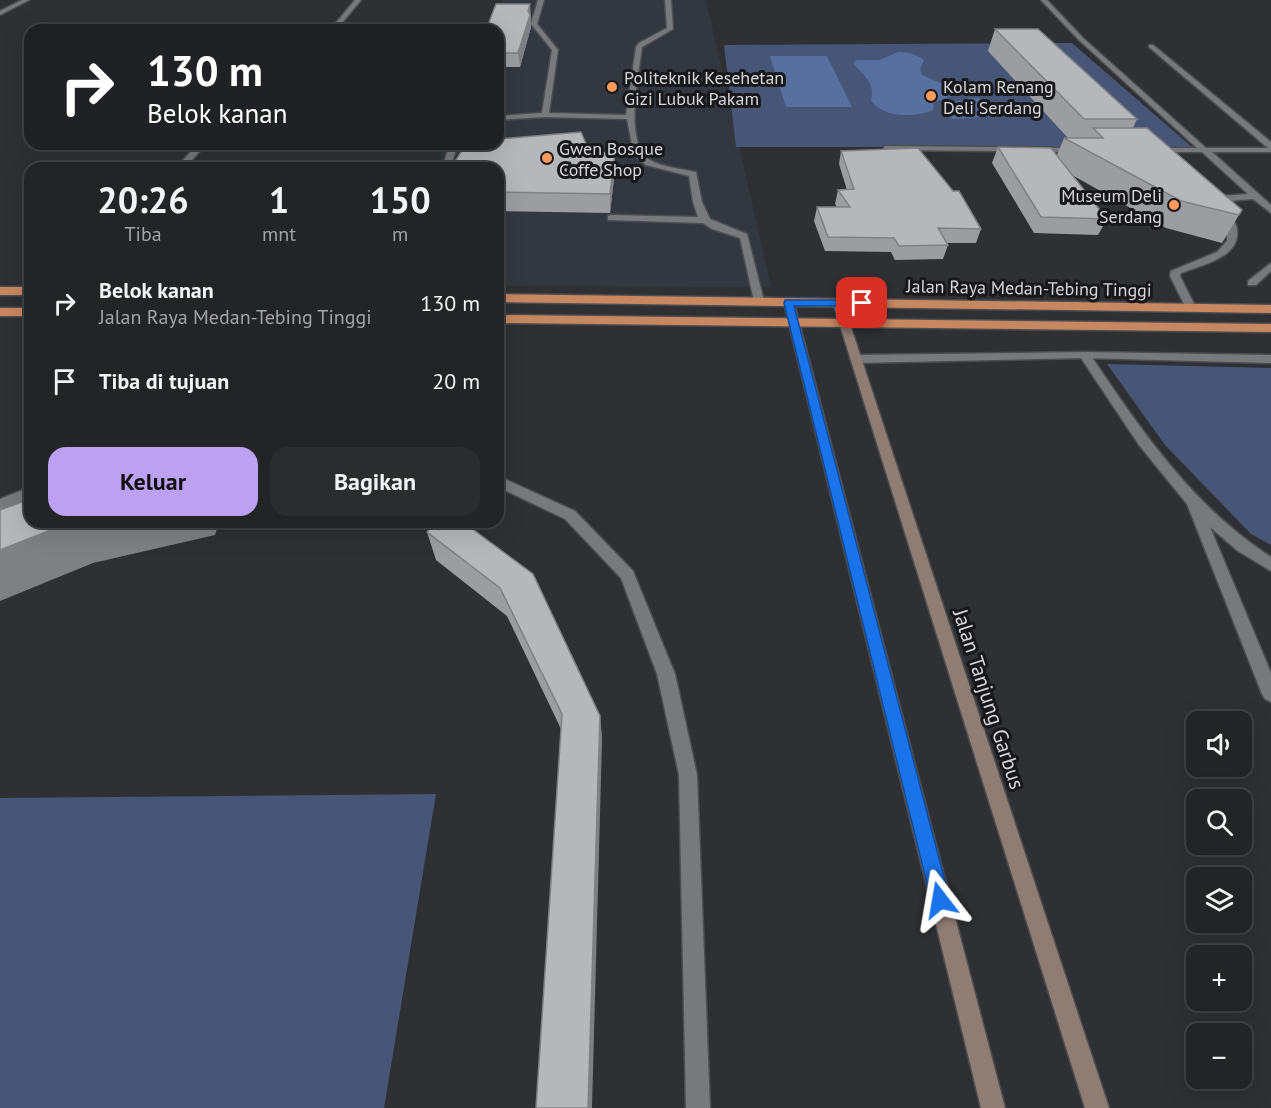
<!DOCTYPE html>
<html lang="id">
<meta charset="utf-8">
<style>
body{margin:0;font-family:"PT Sans",sans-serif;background:#2b2c2e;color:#f1f3f6;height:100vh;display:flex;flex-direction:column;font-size:22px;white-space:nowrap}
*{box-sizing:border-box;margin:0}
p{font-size:20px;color:#a3a4a7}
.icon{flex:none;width:33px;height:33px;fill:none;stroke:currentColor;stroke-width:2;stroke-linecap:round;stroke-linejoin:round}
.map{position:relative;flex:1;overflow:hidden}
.details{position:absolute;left:24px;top:162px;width:480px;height:366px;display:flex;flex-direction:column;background:#232426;border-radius:18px;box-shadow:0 6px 24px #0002,0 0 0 2px #404143}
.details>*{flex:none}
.hud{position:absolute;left:24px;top:24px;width:480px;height:126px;border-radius:18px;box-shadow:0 6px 24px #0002,0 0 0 2px #404143;background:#202124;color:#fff;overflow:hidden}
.tools{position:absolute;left:1186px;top:711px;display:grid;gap:12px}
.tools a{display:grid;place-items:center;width:66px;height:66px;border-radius:12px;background:#232426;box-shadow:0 6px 24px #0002,0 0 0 2px #404143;font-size:30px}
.pin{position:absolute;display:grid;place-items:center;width:51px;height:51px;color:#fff;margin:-26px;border-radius:12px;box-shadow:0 3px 9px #0006}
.me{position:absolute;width:66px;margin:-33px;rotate:346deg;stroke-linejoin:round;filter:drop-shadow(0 0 4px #0008)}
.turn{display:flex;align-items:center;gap:21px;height:126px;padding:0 24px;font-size:27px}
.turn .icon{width:78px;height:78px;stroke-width:2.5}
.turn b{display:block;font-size:42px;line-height:51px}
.eta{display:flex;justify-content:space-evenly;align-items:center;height:102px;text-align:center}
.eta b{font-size:36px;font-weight:700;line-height:42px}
.primary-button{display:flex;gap:12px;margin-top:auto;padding:12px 24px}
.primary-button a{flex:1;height:69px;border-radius:18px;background:#bca0f2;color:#111;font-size:24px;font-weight:700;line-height:69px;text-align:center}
.primary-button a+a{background:#2b2c2e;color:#f1f3f6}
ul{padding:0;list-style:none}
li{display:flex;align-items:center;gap:18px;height:78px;padding:0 24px}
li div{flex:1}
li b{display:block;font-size:22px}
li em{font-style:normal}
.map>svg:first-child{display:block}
.built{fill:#333840}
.green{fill:#475676}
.water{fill:#5870a0}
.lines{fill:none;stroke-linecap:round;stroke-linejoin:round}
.lane-casing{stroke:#4c4d50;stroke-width:3}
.street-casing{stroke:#4c4d50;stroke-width:3}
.secondary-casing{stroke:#4c4d50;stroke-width:3}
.highway-casing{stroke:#4c4d50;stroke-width:3}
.lane{fill:#77797c;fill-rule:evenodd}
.street{fill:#77797c;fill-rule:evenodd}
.secondary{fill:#8f7d74;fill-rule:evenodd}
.highway{fill:#c78760;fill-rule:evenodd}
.wall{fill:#9c9da1}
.shaded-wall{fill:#7f8083}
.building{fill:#b5b7bb;stroke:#7f8083;stroke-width:1.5}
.route{fill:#1a73e8;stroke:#114b97;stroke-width:1.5}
.poi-dot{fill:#ff9b5a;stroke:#18181a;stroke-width:2}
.labels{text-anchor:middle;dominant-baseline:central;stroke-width:6;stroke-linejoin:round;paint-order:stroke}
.far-poi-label{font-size:18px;fill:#d5d6d8;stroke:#18181a;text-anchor:start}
.far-street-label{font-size:18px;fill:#d5d6d8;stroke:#18181a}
.street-label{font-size:21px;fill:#d5d6d8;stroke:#18181a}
</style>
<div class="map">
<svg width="1271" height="1108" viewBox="0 0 1271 1108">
<rect width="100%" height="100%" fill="#2f3033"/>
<polygon class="built" points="503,0 706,0 771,287 498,286 498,168 436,168 445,144 498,144 498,30 491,30"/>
<g class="green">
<polygon points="1072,43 1192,147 736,147 724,45"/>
<polygon points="1107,364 1271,368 1271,545 1251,534 1165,445"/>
<polygon points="436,794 384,1108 0,1108 0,798"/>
</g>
<g class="water">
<path d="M898,52C908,52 916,54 924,60L920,69L922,75L959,91L956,95L934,102L933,110C916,118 881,118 871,100C876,83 863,75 853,63L857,60H880Z"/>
<polygon points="770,56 827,56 852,107 786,107"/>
<path d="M971,98C988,98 981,101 990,110C992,112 995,114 997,116L953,119L941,114L947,109V104Z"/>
</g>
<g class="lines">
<g class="lane-casing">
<g id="lane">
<path d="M538,0H544L537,24L558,50L549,113L626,115L636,47L639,43L667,28L665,0H671L673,29L642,47C639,75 623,143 650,160C662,167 682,169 696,172L702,202L710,219L747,234L764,301L763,303H755L754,301L740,238L712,229L703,223L608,220V216L611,215L698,217L693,202L689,176L646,165L634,155L627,119L545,117L498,120V116L542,113L552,50L531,24Z"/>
<path d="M1041,0H1047L1083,38L1206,148H1268L1149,47V45H1153L1271,142V152H1212L1271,205V213L1253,199L1227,201L1224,204C1228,211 1236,221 1237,229C1241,258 1201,265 1181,273L1180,276L1196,308L1195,310L1191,311L1186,308L1170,276L1171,271L1217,252L1227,241V227L1214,203L1222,196L1248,194L1202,152H1151V148H1197L1079,40Z"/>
<polygon points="450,144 458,144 450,168 442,168"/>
<polygon points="887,146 1079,148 1083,150 1079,152 884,150 884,146"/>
<polygon points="1271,263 1271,271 1256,285 1248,285 1248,281"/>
<path d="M1085,352L1089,353C1141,430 1192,506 1271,557V571L1238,551L1210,527L1271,673V702L1265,699L1262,694L1187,504L1139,445L1079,355Z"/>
<polygon points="498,476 575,511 633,571 675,674 697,775 710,1108 686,1108 679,775 657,674 621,578 565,519 498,487"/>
<polygon points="30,487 30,498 0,510 0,499"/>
</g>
</g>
<g class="street-casing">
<g id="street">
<polygon points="22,0 29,0 0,15 0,11"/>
<polygon points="355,0 361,0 336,30 330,30"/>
<polygon points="198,144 206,144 185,168 176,168"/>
<polygon points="1085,352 1271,355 1271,363 1085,358 856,363 850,359 856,355"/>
</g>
</g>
<g class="secondary-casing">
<g id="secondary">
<polygon points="789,300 794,303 1005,1108 981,1108 784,303"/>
<polygon points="838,300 843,303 1109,1108 1085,1108 833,303"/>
</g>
</g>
<g class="highway-casing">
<g id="highway">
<rect x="0" y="287" width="30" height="8"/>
<polygon points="498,294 1271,305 1271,313 498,302"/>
<rect x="0" y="308" width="30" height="8"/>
<polygon points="498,315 1271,324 1271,332 498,323"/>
</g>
</g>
<use href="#lane" class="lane"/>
<use href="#street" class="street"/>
<use href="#secondary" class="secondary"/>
<use href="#highway" class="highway"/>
</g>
<g class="wall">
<polygon points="530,4 531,27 520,67 498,67 498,30"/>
<polygon points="995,29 1137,119 1133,128 1239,215 1222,243 1166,228 1072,175 1107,219 1098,235 1034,233 992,163 998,147 1057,155 1064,138 1068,138 988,51"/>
<polygon points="841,151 981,229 976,243 946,243 948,245 943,259 895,260 891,252 825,251 814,221 817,207 837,207 835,204 838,190 847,190 839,164"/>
<polygon points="590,153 615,170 610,213 498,211 498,168"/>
<polygon points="463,522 600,716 602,740 561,729 507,616 436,560 427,532"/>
</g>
<g class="shaded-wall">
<polygon points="530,4 531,27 520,67 518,53"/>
<polygon points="615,152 615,170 610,213 610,194"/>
<polygon points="81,522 219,522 215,535 93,563 0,601 0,550 61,526"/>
<polygon points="600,716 602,740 592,1108 588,1108"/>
</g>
<g class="building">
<polygon points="496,4 530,4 528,11 530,15 518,53 498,53 498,30 486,30"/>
<polygon points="995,29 1038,29 1137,119 1084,119"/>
<polygon points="1093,128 1147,128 1242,210 1239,215 1181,201 1064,138 1103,138"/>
<polygon points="581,132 590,153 615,152 610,194 498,192 498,168 451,168 466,144 498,144 498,139"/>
<polygon points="998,147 1051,148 1107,219 1041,217"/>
<polygon points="918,148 953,191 959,191 981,229 938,228 948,245 899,246 894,238 828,237 817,207 850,207 838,190 854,189 841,151"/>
<polygon points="30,499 30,522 81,522 61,526 0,550 0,510"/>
<polygon points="435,522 463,522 533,574 600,716 588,1108 536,1108 562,714 500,588 427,532"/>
</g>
<polygon class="route" points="785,300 862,300 867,303 862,306 794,306 950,900 947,907 940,910 934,907 931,900 784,303"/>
<g class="poi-dot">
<circle cx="612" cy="87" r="6"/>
<circle cx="931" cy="96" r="6"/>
<circle cx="547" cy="158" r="6"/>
<circle cx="1174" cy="205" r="6"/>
</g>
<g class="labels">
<g class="far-poi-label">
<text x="624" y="77">Politeknik Kesehetan<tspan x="624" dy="21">Gizi Lubuk Pakam</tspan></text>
<text x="943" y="86">Kolam Renang<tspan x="943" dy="21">Deli Serdang</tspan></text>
<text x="559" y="148">Gwen Bosque<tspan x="559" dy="21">Coffe Shop</tspan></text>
<text x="1162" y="195" text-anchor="end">Museum Deli<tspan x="1162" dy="21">Serdang</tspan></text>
</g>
<g class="far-street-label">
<text transform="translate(1029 288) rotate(1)">Jalan Raya Medan-Tebing Tinggi</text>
</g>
<g class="street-label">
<text transform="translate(989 699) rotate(72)">Jalan Tanjung Garbus</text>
</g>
</g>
</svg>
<div class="tools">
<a><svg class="icon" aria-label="sound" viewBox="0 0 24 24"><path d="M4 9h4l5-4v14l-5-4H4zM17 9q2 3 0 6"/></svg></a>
<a><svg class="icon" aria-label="search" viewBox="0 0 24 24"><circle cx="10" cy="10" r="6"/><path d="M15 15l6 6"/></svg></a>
<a><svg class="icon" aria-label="layers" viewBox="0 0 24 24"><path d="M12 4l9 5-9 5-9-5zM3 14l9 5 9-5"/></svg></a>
<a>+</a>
<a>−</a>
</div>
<div class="pin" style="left:862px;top:303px;background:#d93025"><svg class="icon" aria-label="arrive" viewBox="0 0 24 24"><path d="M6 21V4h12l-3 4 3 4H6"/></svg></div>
<svg class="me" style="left:940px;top:900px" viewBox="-20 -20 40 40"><path d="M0-17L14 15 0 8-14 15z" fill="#1a73e8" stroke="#fff" stroke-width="4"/></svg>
<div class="hud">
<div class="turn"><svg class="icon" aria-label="right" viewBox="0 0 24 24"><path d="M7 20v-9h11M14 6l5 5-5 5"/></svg><div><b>130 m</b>Belok kanan</div></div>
</div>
<section class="details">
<div class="eta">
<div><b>20:26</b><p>Tiba</p></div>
<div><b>1</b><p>mnt</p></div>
<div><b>150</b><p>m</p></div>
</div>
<ul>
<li><svg class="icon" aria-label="right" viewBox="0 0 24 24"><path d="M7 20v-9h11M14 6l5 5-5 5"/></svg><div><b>Belok kanan</b><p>Jalan Raya Medan-Tebing Tinggi</p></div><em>130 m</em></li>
<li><svg class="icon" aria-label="arrive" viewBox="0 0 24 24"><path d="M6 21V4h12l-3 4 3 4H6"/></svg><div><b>Tiba di tujuan</b></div><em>20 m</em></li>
</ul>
<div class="primary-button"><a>Keluar</a><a>Bagikan</a></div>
</section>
</div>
